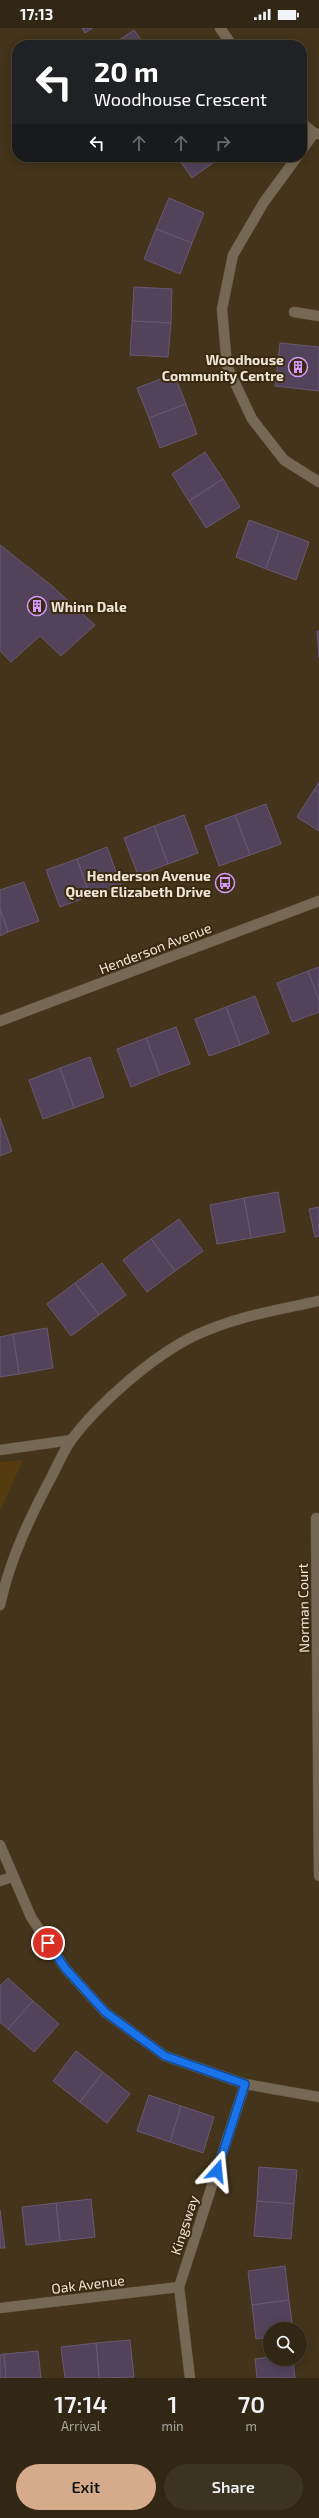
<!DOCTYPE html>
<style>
body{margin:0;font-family:"Exo 2",sans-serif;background:#3d3322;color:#f1f3f6;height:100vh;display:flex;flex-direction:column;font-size:15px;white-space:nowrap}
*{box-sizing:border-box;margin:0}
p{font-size:13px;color:#a8a5a0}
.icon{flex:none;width:22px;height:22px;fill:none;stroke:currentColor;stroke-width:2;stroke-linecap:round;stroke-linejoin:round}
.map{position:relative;height:2350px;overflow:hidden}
.drawer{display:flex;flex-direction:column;background:#322714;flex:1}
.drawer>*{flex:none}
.guide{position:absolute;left:12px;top:12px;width:295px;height:122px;border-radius:16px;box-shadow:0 2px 10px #0003,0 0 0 1px #4d4434;background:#202124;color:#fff;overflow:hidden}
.tools{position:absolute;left:263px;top:2294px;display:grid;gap:8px}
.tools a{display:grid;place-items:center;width:44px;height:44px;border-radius:50%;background:#322714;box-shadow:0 2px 10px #0003,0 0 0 1px #4d4434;font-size:20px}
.pin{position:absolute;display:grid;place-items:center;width:34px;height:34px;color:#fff;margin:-17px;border:2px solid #fff;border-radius:50%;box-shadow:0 1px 4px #0007}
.me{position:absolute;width:44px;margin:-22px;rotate:18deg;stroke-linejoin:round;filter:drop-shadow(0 0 3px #0008)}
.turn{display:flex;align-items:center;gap:14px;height:84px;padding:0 16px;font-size:18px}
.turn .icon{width:52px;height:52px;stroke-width:2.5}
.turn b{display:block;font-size:28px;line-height:34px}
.lanes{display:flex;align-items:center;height:38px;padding:0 16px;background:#0003;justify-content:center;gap:20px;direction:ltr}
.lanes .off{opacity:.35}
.eta{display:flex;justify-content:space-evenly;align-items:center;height:68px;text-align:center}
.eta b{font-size:24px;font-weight:600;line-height:28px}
.action{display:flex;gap:8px;margin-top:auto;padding:8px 16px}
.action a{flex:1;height:46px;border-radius:24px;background:#d6ab8b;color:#111;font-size:16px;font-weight:600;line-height:46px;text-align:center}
.action a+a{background:#3d3322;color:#f1f3f6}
.status{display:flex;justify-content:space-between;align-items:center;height:28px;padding:0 20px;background:#322714;direction:ltr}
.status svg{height:11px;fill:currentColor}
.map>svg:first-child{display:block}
.green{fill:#553c0f}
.building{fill:#52435b;stroke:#685972}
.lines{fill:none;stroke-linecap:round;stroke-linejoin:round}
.lane-casing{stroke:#5f5039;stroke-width:11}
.street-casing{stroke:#5f5039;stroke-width:11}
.lane{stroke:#756956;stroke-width:10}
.street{stroke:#756956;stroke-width:10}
.route-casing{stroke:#114b97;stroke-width:10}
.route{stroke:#1a73e8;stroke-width:7}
.labels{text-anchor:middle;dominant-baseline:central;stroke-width:4;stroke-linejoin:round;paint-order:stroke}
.poi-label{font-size:14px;font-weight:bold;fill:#f0e6d7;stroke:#392a11;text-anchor:end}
.street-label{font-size:14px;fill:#f0e6d7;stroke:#392a11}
</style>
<div class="status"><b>17:13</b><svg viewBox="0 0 49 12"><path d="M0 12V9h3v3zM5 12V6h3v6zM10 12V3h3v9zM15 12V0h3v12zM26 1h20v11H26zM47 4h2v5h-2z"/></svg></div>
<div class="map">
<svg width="319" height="2350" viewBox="0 0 319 2350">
<rect width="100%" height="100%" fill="#43341b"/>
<polygon class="green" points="23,1432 0,1483 0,1434"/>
<g class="building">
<polygon points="82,0 93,0 85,5"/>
<polygon points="134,2 145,17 112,17"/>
<polygon points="177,129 221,129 192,150"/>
<polygon points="169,170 204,185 192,215 156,201"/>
<polygon points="156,201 192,215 180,246 144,231"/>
<polygon points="134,259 172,261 171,295 132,293"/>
<polygon points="132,293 171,295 168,329 130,327"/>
<polygon points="280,315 319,319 319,363 275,358"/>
<polygon points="174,346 186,376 149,390 137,360"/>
<polygon points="186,376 197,406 160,420 149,390"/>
<polygon points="205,424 223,451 189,473 172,446"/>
<polygon points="223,451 240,479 206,500 189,473"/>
<polygon points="249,492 279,503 266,541 236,529"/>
<polygon points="279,503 309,514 296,552 266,541"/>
<polygon points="0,517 52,558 95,597 61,628 40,608 11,634 0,623"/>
<polygon points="317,603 319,603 319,630"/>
<polygon points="319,754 319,765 314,762"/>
<polygon points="314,762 319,765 319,803 297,789"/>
<polygon points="266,776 281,816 250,827 235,787"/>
<polygon points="184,787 198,825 168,836 154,798"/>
<polygon points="235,787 250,827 219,838 205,798"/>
<polygon points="154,798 168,836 138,847 124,810"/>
<polygon points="107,819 121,857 90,868 77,831"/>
<polygon points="77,831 90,868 60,879 46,842"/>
<polygon points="24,854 39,893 8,904 0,881 0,862"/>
<polygon points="0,881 8,904 0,908"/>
<polygon points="319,939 319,973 308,943"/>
<polygon points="308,943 319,973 319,984 292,994 277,955"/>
<polygon points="255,968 269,1005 240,1017 226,979"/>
<polygon points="226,979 240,1017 209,1028 195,991"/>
<polygon points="176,999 190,1036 160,1047 146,1010"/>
<polygon points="146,1010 160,1047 131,1059 117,1021"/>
<polygon points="90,1029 104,1069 74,1080 60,1040"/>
<polygon points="60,1040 74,1080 43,1091 29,1052"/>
<polygon points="0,1090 12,1123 0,1128"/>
<polygon points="278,1164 285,1204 251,1210 244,1170"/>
<polygon points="244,1170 251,1210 217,1216 210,1177"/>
<polygon points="319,1179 319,1208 315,1209 309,1181"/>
<polygon points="179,1191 203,1223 175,1243 151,1211"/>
<polygon points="151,1211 175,1243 147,1264 123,1232"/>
<polygon points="102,1235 126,1267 99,1287 75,1255"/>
<polygon points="75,1255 99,1287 71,1308 47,1276"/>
<polygon points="47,1300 53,1340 19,1346 13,1306"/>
<polygon points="13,1306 19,1346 0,1349 0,1309"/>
<polygon points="8,1950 33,1973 8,2001 0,1994 0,1958"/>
<polygon points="33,1973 59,1996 34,2024 8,2001"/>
<polygon points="76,2023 103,2044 80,2074 53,2053"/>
<polygon points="103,2044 130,2066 107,2095 80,2074"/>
<polygon points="149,2067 181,2078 170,2114 137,2103"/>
<polygon points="181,2078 214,2089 203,2125 170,2114"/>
<polygon points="259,2139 297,2142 294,2176 257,2173"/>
<polygon points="91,2171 95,2209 60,2213 56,2175"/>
<polygon points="257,2173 294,2176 291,2211 254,2208"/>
<polygon points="56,2175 60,2213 26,2217 22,2179"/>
<polygon points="0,2182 5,2220 0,2220"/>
<polygon points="285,2238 289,2272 252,2277 248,2243"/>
<polygon points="289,2272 293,2301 270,2301 270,2309 256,2311 252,2277"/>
<polygon points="130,2312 134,2349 99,2350 96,2315"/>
<polygon points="96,2315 99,2350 65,2350 61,2319"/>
<polygon points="38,2323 41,2350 6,2350 4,2326"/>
<polygon points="4,2326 6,2350 0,2350 0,2327"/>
<polygon points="270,2329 293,2331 295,2350 257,2350 255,2331"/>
</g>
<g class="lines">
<g class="lane-casing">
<g id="lane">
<polyline points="294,284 319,288"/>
<polyline points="0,1422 71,1412"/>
</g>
</g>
<g class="street-casing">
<g id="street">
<polyline points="220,0 232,17"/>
<polyline points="302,95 314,105"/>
<polyline points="302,122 314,105 319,106"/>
<polyline points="297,129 264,174 233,227 222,281 227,338 252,391 284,432 319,454"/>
<polyline points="0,993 319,873"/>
<polyline points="316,1490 319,1848"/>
<path d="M0,1577C10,1531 30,1489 52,1448C58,1436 64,1422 72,1411C99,1375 153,1328 194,1308C234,1289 276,1282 319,1273"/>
<polyline points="0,1817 31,1889 65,1940 105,1984 165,2028 245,2056 319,2069"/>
<polyline points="0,1853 12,1849"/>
<polyline points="0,2280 179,2259"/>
<polyline points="190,2350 179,2259 245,2056"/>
</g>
</g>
<use href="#lane" class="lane"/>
<use href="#street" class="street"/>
</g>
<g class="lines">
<g class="route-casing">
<polyline id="route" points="48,1915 65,1940 105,1984 165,2028 245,2056 217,2143"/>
</g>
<use href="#route" class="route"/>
</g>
<defs>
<g id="building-ring" transform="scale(1)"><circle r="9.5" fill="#392a11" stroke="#d69bf9" stroke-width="1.5"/><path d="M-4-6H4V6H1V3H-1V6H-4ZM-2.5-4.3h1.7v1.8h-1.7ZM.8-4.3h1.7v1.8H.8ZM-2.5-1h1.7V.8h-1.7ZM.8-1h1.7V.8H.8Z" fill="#d69bf9"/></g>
<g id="bus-ring" transform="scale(1)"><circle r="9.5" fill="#392a11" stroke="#d69bf9" stroke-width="1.5"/><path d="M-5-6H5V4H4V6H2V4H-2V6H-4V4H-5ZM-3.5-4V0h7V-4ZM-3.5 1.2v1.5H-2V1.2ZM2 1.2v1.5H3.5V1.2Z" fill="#d69bf9"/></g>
</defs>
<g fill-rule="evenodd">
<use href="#building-ring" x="298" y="339"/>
<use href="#building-ring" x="37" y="578"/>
<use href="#bus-ring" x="225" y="855"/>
</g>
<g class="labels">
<g class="poi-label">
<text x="284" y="331">Woodhouse<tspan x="284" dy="16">Community Centre</tspan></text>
<text x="51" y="578" text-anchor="start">Whinn Dale</text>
<text x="211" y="847">Henderson Avenue<tspan x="211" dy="16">Queen Elizabeth Drive</tspan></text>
</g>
<g class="street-label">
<text transform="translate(155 920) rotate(-21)">Henderson Avenue</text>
<text transform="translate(303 1580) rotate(-91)">Norman Court</text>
<text transform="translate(184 2197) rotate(-72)">Kingsway</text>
<text transform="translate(88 2256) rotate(-7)">Oak Avenue</text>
</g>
</g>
</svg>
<div class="tools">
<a><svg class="icon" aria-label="search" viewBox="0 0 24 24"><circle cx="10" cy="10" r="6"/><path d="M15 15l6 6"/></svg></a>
</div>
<div class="pin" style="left:48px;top:1915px;background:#d93025"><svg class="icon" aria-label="arrive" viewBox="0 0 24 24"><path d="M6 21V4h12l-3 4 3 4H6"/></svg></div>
<svg class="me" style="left:217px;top:2143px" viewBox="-20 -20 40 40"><path d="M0-17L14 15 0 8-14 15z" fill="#1a73e8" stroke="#fff" stroke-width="4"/></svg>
<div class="guide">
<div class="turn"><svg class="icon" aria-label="left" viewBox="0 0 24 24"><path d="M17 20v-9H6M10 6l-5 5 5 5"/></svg><div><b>20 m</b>Woodhouse Crescent</div></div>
<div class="lanes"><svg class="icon" aria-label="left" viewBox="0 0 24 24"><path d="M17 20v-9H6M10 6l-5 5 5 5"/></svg><svg class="icon off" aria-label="ahead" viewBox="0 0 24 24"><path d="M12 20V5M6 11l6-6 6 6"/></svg><svg class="icon off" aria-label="ahead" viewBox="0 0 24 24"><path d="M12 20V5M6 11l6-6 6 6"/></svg><svg class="icon off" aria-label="right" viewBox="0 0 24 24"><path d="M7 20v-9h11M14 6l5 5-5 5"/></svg></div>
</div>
</div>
<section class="drawer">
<div class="eta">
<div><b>17:14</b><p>Arrival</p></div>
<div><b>1</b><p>min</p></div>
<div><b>70</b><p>m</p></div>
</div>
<div class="action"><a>Exit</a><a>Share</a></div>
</section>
